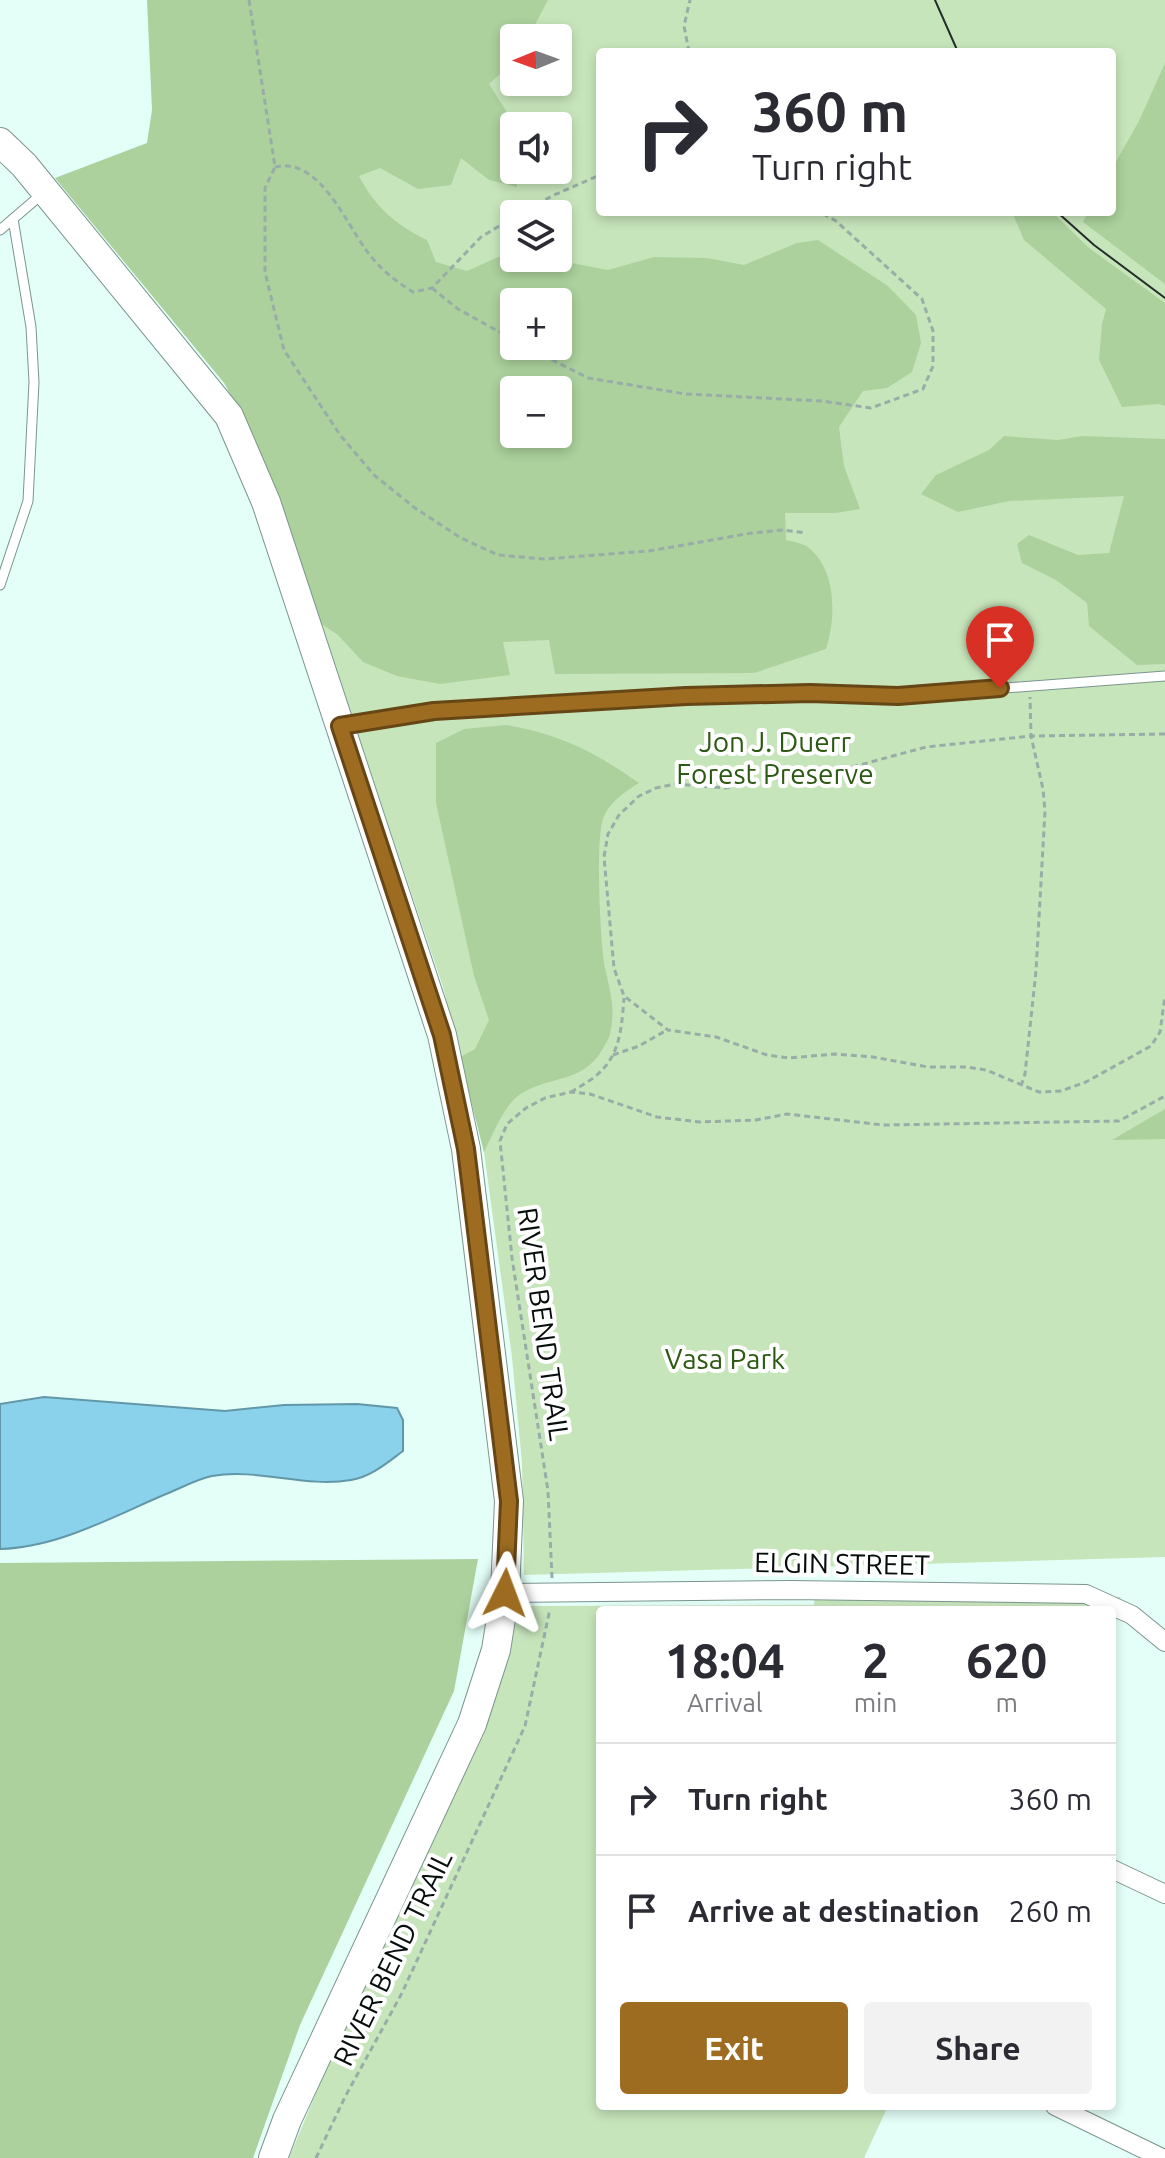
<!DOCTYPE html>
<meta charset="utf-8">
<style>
body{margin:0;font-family:Ubuntu,sans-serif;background:#f2f2f3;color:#2b2b33;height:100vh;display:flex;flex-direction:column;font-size:30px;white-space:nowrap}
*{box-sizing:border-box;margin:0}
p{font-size:26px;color:#7c7c81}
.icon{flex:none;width:44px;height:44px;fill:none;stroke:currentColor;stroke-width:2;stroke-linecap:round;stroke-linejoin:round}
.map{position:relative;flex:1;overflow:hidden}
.drawer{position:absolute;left:596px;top:1606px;width:520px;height:504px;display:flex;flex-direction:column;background:#fff;border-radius:8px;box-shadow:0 4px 12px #0003}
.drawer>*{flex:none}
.banner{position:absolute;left:596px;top:48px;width:520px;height:168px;border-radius:8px;box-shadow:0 4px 12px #0003;background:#fff;color:#2b2b33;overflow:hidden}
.needle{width:52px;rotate:269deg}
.buttons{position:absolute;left:500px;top:24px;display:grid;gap:16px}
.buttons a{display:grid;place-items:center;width:72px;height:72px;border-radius:8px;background:#fff;box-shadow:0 4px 12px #0003;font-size:40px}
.pin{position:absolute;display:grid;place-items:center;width:68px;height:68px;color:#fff;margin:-82px -34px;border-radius:50% 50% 50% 0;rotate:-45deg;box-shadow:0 0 8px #0007}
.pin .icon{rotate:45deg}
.me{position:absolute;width:88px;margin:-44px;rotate:3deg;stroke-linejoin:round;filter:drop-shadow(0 0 6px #0008)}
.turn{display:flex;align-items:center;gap:28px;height:168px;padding:0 24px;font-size:36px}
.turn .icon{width:104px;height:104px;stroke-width:2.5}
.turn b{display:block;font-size:56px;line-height:68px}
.eta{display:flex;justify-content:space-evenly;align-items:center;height:136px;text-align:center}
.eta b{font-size:48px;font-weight:700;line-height:56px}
.primary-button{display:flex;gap:16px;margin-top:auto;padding:16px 24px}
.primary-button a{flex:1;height:92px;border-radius:8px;background:#9d6c20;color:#fff;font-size:32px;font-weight:700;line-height:92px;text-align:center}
.primary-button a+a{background:#f2f2f3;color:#2b2b33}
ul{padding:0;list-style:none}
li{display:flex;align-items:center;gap:24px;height:112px;padding:0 24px;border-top:2px solid #e1e1e2}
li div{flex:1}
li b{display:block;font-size:30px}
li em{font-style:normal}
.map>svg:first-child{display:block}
.green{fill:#c7e5bb;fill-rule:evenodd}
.forest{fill:#acd19d;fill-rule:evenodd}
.water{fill:#8ad2eb;stroke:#6297a8;stroke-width:2}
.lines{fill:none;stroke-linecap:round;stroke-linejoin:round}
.service-casing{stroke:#7c958f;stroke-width:11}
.minor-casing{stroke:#7c958f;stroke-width:20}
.primary-casing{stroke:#7c958f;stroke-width:30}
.path{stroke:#98ada7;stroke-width:3;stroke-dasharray:6 4;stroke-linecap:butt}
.service{stroke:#fff;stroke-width:9}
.minor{stroke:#fff;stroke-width:18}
.primary{stroke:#fff;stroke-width:28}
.tram{stroke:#242e2c;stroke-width:2}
.route-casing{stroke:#664615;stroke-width:20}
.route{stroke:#9d6c20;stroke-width:14}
.labels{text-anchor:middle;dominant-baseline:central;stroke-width:8;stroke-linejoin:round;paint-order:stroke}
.park-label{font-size:28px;fill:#2c5913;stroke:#fff}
.street-label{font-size:28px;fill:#060e0c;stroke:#fff}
</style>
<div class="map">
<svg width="1165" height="2158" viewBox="0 0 1165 2158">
<rect width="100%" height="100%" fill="#e4fff8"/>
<g class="green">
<path d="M172,0H1165V1557L524,1575L522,1463L512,1357L484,1152L443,987L271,476L225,384L177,325ZM514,38H558V82H514ZM600,52H1112V212H600ZM514,126H558V170H514ZM514,214H558V258H514ZM514,302H558V346H514ZM514,390H558V434H514Z"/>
<polygon points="815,1596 1121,1597 1112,1611 600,1610 600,2106 888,2106 864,2158 289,2158 514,1619 525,1606 814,1605"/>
</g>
<g class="forest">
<path d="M147,0H548L528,38H514V62L489,84L505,109L514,132L517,187L489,180L461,158L451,185L418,189L380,168L359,176C375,207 396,225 427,240L436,262L467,271L498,257L545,258L608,270L654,257L707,258L744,265L797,243L818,240L888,286L916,315L921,343L912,372L887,388L863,391L839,427L844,466L860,509L836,513H785L786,540C793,542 804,543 809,548C837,571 836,618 826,649L754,673L555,674L549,640L503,642L510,675L440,684L397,676L363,662L338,635L320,623L271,476L225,384L55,178L147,143L152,110ZM514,302H558V346H514ZM514,390H558V434H514Z"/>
<polygon points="1165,63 1165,284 1083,222 1088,212 1112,212 1112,169 1139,121"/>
<polygon points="1012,212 1052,212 1089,248 1165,303 1165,406 1159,404 1122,407 1099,360 1102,324 1106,309 1024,240"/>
<polygon points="1004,436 1058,440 1082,436 1165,439 1165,664 1137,665 1089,626 1087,603 1056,580 1022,563 1017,544 1029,535 1078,555 1109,553 1124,496 1009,501 958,512 921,494 936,475 989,450"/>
<path d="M506,725C561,735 593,751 639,783C626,791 611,801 604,816C595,835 600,943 605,968C610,991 616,1009 610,1034C609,1039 605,1045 602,1050C582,1084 549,1075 519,1095C503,1107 493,1134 484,1152L460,1057L475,1049L489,1020L474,976L436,803V743L464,729Z"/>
<polygon points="1165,1109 1165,1139 1112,1140"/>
<polygon points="478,1559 454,1691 300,2025 253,2158 0,2158 0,1563"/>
</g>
<path class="water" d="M44,1397L225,1411L284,1405L357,1404L397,1408L403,1420V1451C388,1462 371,1477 351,1480C305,1488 258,1468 212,1476C197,1479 181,1488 166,1494C114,1516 57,1548 0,1549V1404Z"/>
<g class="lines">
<g class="service-casing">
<g id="service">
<polyline points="0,230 42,194"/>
<polyline points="0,585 28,501 34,382 31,327 13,219"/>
<polyline points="343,725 434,711 686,696 810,693 898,696 1165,676"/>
</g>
</g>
<g class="minor-casing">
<g id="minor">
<polyline points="505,1593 791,1590 1086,1594 1132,1615 1165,1642"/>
<polyline points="1112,1869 1165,1894"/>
<polyline points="1055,2106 1162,2158"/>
</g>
</g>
<g class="primary-casing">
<polyline id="primary" points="0,142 24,165 229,416 266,502 442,1035 466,1149 509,1501 505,1593 496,1650 472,1724 287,2120 273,2158"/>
</g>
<g class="path">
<polyline points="249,0 275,167 265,188 265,272 284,350 340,435 374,475 415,508 461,538 498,555 544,559 649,551 752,533 783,530 806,533"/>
<polyline points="689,52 684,26 690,0"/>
<path d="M275,167C318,156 345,221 366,250C378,267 395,281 413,292L432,288L481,237L514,217"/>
<polyline points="519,214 554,195 600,175"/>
<polyline points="432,288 458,309 514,340"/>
<polyline points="525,346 588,378 686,394 822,401 871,408 923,389 933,366 933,331 922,299 836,221 820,212"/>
<polyline points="1165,734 1031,736 926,747 845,769 808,773 725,788 675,784 656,788 639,796 619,815 608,834 604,857 614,968 624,996 668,1030 716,1037 767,1055 789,1058 835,1054 873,1057 928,1067 966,1067 986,1070 1039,1092 1061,1091 1086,1082 1151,1046 1160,1032 1165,996"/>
<polyline points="613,1055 639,1046 667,1030"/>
<polyline points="1021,1086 1025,1074 1036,971 1045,811 1043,789 1031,736 1030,697"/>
<path d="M571,1092C581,1086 594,1079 602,1070C621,1051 622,1022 624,998"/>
<polyline points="552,1578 548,1491 512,1258 500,1141 507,1124 526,1108 545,1098 571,1092 590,1094 657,1117 700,1122 756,1120 787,1114 883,1125 1119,1121 1165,1096"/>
<polyline points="316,2158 345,2097 402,1993 525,1726 550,1609"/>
</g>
<use href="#service" class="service"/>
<use href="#minor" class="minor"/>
<use href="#primary" class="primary"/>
<g class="tram">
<polyline points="935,0 958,52"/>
<polyline points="1057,212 1094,245 1165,298"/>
</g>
</g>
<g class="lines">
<g class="route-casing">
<polyline id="route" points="505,1593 509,1501 466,1149 442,1035 340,726 434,711 686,696 810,693 898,696 1000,688"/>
</g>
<use href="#route" class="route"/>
</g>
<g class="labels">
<g class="park-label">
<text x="775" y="741">Jon J. Duerr<tspan x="775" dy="32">Forest Preserve</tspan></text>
<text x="725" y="1358">Vasa Park</text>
</g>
<g class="street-label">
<text transform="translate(544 1324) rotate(82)">RIVER BEND TRAIL</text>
<text transform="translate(842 1563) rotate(1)">ELGIN STREET</text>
<text transform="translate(392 1958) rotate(-64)">RIVER BEND TRAIL</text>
</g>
</g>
</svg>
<div class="buttons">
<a><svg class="needle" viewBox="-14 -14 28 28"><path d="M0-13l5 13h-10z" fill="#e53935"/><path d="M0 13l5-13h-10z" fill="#7c7c81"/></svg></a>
<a><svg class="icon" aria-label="sound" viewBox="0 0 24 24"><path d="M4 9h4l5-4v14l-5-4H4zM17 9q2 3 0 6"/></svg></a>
<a><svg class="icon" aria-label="layers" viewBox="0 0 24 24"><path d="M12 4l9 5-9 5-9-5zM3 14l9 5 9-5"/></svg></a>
<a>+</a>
<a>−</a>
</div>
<div class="pin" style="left:1000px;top:688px;background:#d93025"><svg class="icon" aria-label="arrive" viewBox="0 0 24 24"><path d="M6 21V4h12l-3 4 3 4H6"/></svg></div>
<svg class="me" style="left:505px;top:1593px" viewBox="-20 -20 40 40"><path d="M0-17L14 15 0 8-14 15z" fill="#9d6c20" stroke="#fff" stroke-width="4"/></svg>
<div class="banner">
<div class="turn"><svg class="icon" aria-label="right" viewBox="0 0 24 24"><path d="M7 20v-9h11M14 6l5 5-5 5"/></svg><div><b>360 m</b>Turn right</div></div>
</div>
<section class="drawer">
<div class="eta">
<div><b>18:04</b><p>Arrival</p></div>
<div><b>2</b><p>min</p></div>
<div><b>620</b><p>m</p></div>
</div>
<ul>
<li><svg class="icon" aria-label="right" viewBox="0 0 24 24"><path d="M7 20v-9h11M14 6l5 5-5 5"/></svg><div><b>Turn right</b></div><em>360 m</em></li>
<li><svg class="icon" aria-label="arrive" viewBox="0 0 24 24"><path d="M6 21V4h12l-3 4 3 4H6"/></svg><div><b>Arrive at destination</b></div><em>260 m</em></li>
</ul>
<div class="primary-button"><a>Exit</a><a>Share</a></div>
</section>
</div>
